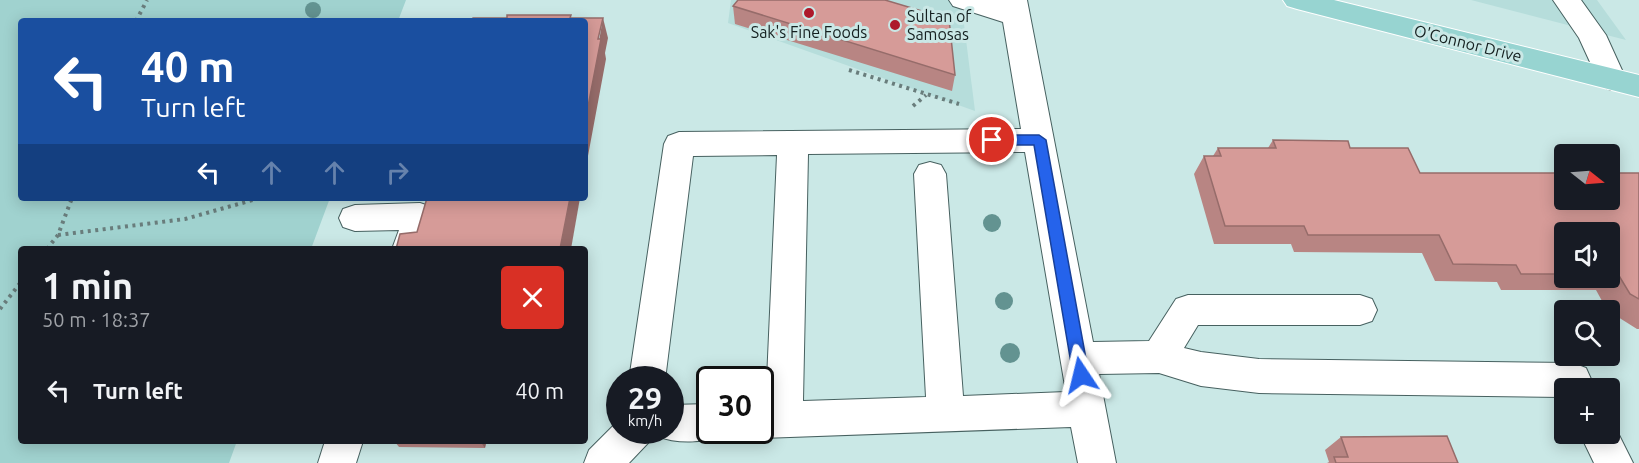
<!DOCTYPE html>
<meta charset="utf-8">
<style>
body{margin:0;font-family:Ubuntu,sans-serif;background:#20242c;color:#f1f3f6;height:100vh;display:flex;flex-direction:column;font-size:22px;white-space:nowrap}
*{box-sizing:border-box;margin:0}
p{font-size:20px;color:#9ea1a6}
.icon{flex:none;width:33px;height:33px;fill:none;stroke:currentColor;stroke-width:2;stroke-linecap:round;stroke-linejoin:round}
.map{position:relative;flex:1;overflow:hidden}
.side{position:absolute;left:18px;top:246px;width:570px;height:198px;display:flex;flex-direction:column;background:#171b24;border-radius:6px;box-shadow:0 3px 15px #0003}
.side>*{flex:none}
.hud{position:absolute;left:18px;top:18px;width:570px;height:183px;border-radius:6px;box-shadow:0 3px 15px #0003;background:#1a4fa0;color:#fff;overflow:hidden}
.needle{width:39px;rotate:107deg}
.buttons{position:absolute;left:1554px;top:144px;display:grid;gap:12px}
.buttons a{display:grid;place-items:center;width:66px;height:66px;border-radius:6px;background:#171b24;box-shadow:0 3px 15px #0003;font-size:30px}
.speed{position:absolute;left:606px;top:366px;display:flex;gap:12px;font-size:30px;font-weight:700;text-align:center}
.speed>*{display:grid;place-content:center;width:78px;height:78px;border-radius:50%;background:#171b24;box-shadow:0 3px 15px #0003;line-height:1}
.speed small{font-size:15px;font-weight:400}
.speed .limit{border:3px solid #111;border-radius:9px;background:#fff;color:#111}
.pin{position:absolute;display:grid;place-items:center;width:51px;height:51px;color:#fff;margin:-26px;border:3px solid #fff;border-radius:50%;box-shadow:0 2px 6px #0007}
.me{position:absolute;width:66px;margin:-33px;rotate:350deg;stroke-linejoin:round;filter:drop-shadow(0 0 4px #0008)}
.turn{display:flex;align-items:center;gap:21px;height:126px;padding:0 24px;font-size:27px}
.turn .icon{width:78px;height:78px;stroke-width:2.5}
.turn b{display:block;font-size:42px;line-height:51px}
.lanes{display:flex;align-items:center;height:57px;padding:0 24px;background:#0003;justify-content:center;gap:30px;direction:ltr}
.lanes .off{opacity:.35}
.round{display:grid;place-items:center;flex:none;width:63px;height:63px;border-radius:6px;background:#20242c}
.summary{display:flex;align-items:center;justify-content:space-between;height:102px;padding:0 24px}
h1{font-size:36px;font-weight:700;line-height:45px}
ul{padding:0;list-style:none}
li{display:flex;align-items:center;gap:18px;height:84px;padding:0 24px}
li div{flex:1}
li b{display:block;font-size:22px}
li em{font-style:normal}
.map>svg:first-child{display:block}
.built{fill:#b6dddb}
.green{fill:#a0d2cf}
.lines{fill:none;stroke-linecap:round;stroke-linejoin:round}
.minor-casing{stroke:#476160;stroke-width:2}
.major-casing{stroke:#fff;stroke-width:2}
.path{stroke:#697d7c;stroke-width:4;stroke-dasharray:3 4.5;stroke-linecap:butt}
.minor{fill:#fff;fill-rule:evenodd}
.major{fill:#97d4d1;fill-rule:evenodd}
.tree{fill:#639391}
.wall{fill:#b88583;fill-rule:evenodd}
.shaded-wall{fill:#966c6a}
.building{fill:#d69b98;stroke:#966c6a;stroke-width:1.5}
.route{fill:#2563eb;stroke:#184099;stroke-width:1.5}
.poi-dot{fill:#ad192b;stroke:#cae8e6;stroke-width:2}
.labels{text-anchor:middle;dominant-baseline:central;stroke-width:6;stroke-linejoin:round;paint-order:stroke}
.poi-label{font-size:16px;fill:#152020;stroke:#cae8e6;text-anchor:start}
.street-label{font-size:16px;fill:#152020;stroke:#cae8e6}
</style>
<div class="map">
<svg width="1639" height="463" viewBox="0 0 1639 463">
<rect width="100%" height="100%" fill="#cae8e6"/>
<g class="built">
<polygon points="731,0 961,0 975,111 728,23"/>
<polygon points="1471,0 1597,0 1626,40"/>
</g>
<polygon class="green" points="0,0 406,0 398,21 21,21 21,198 330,198 311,249 21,249 21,441 237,441 229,463 0,463"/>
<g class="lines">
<g class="minor-casing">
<g id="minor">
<path d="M949,0H1027L1093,342L1149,341L1176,299L1188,295H1360L1372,299L1377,310L1372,321L1360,325H1198L1184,348L1201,352L1259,359L1573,363L1586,368L1595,388H1564V400L1562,397L1259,393L1201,386L1159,373L1099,374L1116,463H1078L1071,427L760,438L746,430H760V402H766L777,155L693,156L665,380H629L664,144L668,136L679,132L1021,129L1003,22L953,6ZM1025,152L1066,392L963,396L946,174L941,165L930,162L919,165L914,174L926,397L803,401L808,154Z"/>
<polygon points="1553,0 1581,0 1606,35 1626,79 1621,86 1611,90 1601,86 1579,38"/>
<polygon points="420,203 432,207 436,216 426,249 392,249 399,230 355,231 343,227 339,218 343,209 355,205"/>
<path d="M710,404V430H725L723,435C703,443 677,444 657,436L654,430H670V405Z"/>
<polygon points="620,419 620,430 654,430 648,443 629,463 584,463 589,450"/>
<polygon points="1610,420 1612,421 1633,463 1594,463 1580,434 1610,434"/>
<polygon points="325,441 363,441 356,463 318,463"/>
</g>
</g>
<g class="major-casing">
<polygon id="major" points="1283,0 1334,0 1639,75 1639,97 1297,9 1287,6"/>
</g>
<g class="path">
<polyline points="136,21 147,0"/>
<polyline points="849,70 959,104"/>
<polyline points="913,106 926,95"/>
<polyline points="58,235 185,219 260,198"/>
<polyline points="47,249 58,235 72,198"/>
<polyline points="0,309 21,282"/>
</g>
<use href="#minor" class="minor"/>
<use href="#major" class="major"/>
</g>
<g class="tree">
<circle cx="313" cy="10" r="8"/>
<circle cx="992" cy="223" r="9"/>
<circle cx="1004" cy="301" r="9"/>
<circle cx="1010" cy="353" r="10"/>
</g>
<g class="wall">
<polygon points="733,6 955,75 952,91 735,24"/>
<path d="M1273,140L1350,148L1420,173H1639V329H1637L1610,312V310H1607L1596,290H1501L1497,282L1435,281L1422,253L1294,252L1291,244H1214L1194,174L1204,156H1213L1218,148H1268ZM1564,232H1610V278H1564Z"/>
<polygon points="1341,437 1458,463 1327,463 1329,462 1325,450"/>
<polygon points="364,441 530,441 530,442 486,443 485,448 399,447 395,442 365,442"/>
</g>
<g class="shaded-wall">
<polygon points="603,18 608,38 605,53 606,59 585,172 585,122"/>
<polygon points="570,198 580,198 571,249 560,249"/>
<polygon points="480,441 485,441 486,443 485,448"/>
</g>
<g class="building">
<polygon points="738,0 885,0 949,19 955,75 733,6"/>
<polygon points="507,15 571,15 570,18 603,18 598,39 601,39 585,122 585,21 472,21 473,18 507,18"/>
<polygon points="1273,140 1348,141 1350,148 1408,148 1420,173 1564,173 1564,200 1610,200 1610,173 1639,173 1639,299 1630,294 1618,274 1610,274 1610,232 1564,232 1564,274 1521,274 1516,265 1453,264 1439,235 1308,235 1304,226 1225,226 1204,156 1221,156 1218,148 1276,148"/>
<polygon points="427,198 570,198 560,249 396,249 400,234 417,232"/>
<polygon points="1447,436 1458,463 1336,463 1334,457 1348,457 1341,437"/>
</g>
<polygon class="route" points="992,135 1039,135 1046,140 1089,375 1086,380 1081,382 1076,380 1073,375 1034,145 992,145 986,140"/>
<g class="poi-dot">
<circle cx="809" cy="13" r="6"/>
<circle cx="895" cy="25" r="6"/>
</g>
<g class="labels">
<g class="poi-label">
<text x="907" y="16">Sultan of<tspan x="907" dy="18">Samosas</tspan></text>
<text x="809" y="32" text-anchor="middle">Sak's Fine Foods</text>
</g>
<g class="street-label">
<text transform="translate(1468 43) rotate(14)">O'Connor Drive</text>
</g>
</g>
</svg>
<div class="buttons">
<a><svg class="needle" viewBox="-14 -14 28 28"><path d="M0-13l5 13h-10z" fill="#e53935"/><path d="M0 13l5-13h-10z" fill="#9ea1a6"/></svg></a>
<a><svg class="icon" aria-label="sound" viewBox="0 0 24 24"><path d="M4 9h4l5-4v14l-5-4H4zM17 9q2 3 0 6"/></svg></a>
<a><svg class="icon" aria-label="search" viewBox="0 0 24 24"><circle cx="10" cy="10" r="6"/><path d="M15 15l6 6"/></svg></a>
<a>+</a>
</div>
<div class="speed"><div>29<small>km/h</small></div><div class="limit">30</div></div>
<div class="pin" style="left:992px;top:140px;background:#d93025"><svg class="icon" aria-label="arrive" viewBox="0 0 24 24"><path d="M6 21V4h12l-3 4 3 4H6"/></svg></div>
<svg class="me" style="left:1081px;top:375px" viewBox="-20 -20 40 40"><path d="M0-17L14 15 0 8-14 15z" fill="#2563eb" stroke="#fff" stroke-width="4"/></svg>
<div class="hud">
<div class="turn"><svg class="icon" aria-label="left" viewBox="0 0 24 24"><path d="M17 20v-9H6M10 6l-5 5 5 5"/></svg><div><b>40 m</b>Turn left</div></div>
<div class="lanes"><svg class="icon" aria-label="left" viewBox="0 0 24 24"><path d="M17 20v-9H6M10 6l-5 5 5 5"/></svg><svg class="icon off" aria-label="ahead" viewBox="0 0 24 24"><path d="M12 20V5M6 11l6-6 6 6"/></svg><svg class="icon off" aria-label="ahead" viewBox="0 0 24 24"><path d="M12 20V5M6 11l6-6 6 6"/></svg><svg class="icon off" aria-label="right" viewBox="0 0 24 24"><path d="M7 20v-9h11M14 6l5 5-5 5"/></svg></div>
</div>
<section class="side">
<div class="summary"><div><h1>1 min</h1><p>50 m · 18:37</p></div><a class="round" style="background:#d93025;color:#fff"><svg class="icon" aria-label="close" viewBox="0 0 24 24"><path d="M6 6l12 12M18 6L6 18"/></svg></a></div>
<ul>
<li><svg class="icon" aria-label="left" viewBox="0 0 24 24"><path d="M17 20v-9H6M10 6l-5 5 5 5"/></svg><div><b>Turn left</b></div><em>40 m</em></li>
</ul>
</section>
</div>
